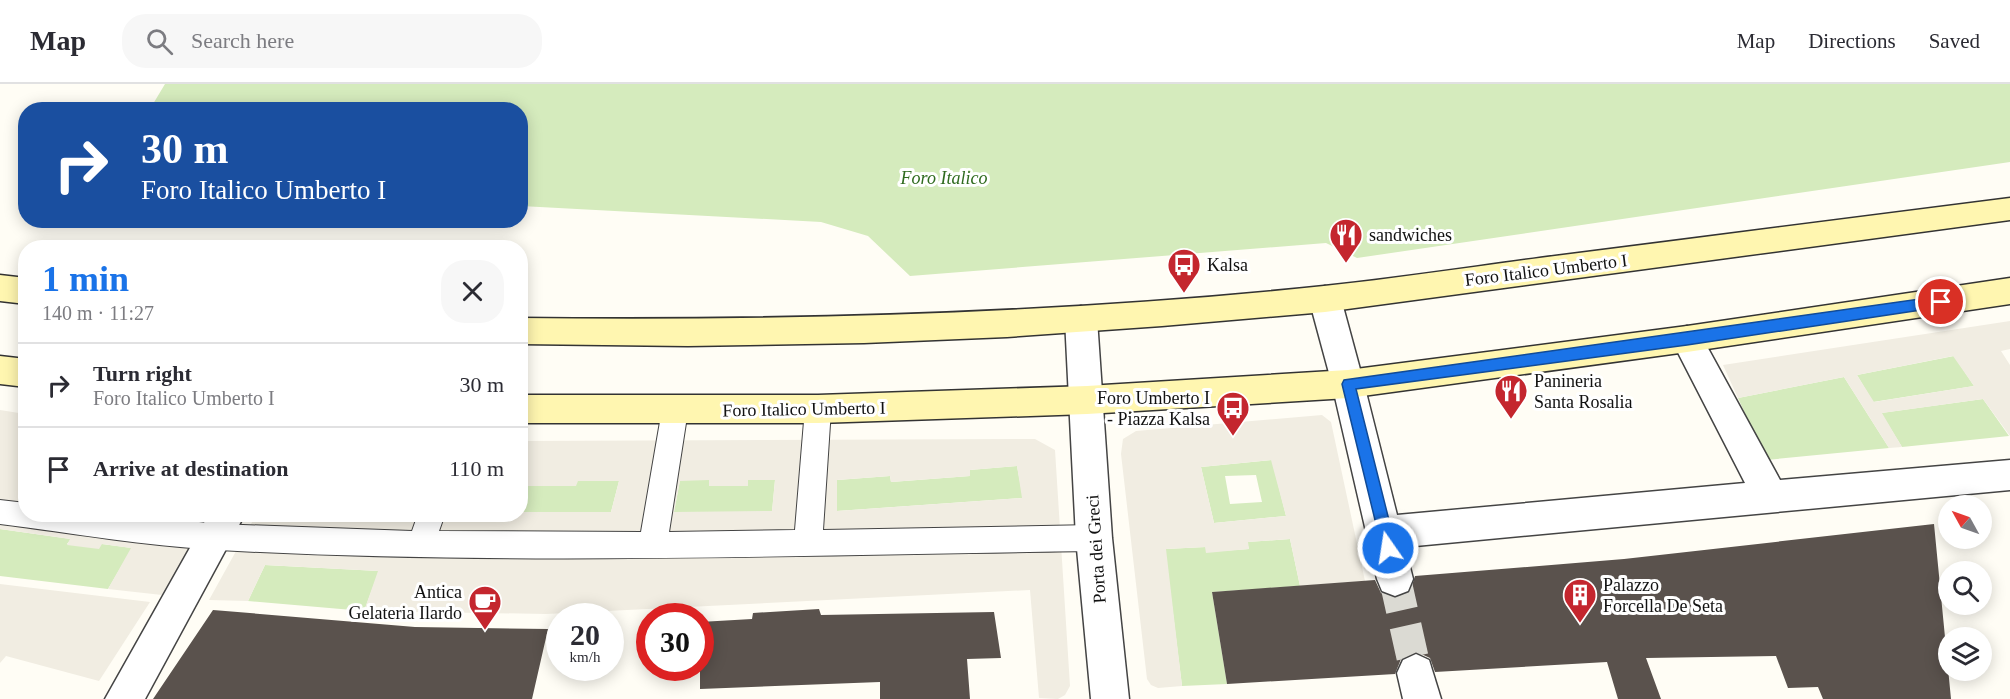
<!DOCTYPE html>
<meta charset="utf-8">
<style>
body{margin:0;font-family:Georgia,serif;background:#f7f7f7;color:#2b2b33;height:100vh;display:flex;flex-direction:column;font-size:22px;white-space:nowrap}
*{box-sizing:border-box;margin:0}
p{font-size:20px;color:#7c7c81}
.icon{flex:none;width:33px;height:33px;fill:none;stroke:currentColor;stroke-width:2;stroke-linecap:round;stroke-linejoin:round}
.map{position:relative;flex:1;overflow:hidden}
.panel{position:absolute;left:18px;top:156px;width:510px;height:282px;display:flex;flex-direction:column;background:#fff;border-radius:24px;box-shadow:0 3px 15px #0003}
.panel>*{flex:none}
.banner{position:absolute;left:18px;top:18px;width:510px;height:126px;border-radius:24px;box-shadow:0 3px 15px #0003;background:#1a4fa0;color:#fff;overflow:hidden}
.needle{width:39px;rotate:310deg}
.controls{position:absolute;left:1938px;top:411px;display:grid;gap:12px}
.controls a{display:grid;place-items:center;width:54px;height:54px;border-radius:50%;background:#fff;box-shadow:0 3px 15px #0003;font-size:30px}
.speed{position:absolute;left:546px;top:519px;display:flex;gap:12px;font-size:30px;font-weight:700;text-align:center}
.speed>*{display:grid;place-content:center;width:78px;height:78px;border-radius:50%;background:#fff;box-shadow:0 3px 15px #0003;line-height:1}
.speed small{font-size:15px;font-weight:400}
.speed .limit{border:9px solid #d22;background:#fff;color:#111}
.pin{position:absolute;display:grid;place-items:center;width:51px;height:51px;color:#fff;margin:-26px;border:3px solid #fff;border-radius:50%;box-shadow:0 2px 6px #0007}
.me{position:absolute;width:66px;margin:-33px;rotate:347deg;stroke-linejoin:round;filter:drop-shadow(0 0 4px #0008)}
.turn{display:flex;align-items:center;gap:21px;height:126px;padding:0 24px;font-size:27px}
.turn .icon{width:78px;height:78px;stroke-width:2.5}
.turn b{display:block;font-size:42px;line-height:51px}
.round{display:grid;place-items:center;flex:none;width:63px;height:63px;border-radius:24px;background:#f7f7f7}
.head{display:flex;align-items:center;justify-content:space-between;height:102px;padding:0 24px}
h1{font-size:36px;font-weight:700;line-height:45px;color:#1a73e8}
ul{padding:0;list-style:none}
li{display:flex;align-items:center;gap:18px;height:84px;padding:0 24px;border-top:2px solid #e1e1e2}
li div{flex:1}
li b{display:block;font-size:22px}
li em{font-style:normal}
header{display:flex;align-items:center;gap:36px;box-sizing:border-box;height:84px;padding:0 30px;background:#fff;border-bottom:2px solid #e1e1e2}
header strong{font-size:28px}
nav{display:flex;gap:33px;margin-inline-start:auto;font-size:21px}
.search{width:420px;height:54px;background:#f7f7f7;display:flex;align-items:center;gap:15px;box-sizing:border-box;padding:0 21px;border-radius:24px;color:#7c7c81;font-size:22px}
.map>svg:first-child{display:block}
.green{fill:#d5ebbd;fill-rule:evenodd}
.plaza{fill:#f1ede2;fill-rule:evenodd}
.building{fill:#5a524d}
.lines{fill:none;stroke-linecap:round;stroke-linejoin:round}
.minor-tunnel{stroke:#dbdad3;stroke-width:32;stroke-dasharray:32 16;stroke-linecap:butt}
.pedestrian-casing{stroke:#444;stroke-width:2}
.minor-casing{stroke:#444;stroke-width:3}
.tertiary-casing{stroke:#444;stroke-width:3}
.secondary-casing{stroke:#333;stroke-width:3}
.pedestrian{fill:#fff;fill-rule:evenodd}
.minor{fill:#fff;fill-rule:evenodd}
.tertiary{fill:#fff;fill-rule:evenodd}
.secondary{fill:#fff6b0;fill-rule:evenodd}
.route{fill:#1a73e8;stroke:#114b97;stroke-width:1.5}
.labels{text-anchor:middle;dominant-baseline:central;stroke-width:6;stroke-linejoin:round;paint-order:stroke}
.park-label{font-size:18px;font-style:italic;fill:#2f6b1f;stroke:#fff}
.poi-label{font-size:18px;fill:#111;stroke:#fff;text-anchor:start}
.street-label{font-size:18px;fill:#111;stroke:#fff}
</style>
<header>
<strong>Map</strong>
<div class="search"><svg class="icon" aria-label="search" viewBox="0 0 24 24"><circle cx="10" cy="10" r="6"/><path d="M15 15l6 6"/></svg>Search here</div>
<nav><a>Map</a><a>Directions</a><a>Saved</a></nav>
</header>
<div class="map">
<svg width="2010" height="615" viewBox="0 0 2010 615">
<rect width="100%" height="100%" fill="#fffdf5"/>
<g class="green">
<polygon points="165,0 2010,0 2010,78 1357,174 1326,159 910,192 868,152 821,138 521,122 520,26 150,25"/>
<polygon points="1954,272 1974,302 1873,318 1857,291"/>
<polygon points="1844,293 1889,364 1766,376 1738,314"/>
<polygon points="1983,315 2009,352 1902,363 1881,329"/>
<path d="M1272,376L1286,432L1214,439L1201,383ZM1256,391L1262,418L1230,420L1225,392Z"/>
<polygon points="1017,382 1023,414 837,427 837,396 890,392 891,398 970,392 969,386"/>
<polygon points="680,396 709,396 710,402 747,402 748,396 775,396 772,428 674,428"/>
<polygon points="577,397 619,397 611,428 521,428 520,402 575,402"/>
<polygon points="0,445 71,455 67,460 102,460 132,464 108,505 0,492"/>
<polygon points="1290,455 1300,502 1212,508 1227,600 1182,602 1165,465 1206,463 1206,468 1249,465 1247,458"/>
<polygon points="265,481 379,487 364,527 248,517"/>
</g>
<g class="plaza">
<path d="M2010,237V265L2001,267L2010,281V352L1983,315L1882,329L1902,363L1889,364L1844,293L1738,314L1723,281ZM1953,272L1974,302L1874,318L1857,291Z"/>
<polygon points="0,326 25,330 25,384 18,396 25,398 26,430 210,431 162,511 108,505 131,464 102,460 99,465 67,461 70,455 0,445"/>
<path d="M1322,331L1331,338L1365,497L1300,502L1290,455L1248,458L1249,465L1206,469L1205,463L1166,465L1182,602L1158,604L1151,601L1147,595L1121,370L1123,355L1136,347ZM1271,376L1286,432L1214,439L1201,383Z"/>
<path d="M1035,355L1055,366L1070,602L1065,611L1058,615L1039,614L1030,506L546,530L364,527L378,487L265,481L248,517L209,516L256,431L520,430L521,428H611L619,397H578L576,402H521V357ZM1017,382L1022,414L837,427V396L890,392L891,398L970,392V386ZM709,396V402H748V396H775L772,427L674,428L680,397Z"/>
<polygon points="0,500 150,518 99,597 6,572 0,579"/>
</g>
<g class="building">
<polygon points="1934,440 1951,615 1823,615 1818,603 1788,604 1776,572 1646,574 1661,615 1618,615 1607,578 1435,588 1430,574 1417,568 1401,575 1395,590 1227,600 1212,508 1375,496 1381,509 1396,514 1410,508 1415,492 1624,475"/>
<polygon points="819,525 821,531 994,528 1001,574 967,575 970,615 880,615 880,598 700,605 700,538 752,535 753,529"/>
<polygon points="213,526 415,543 548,545 532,615 153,615"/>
</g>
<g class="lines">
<polyline class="minor-tunnel" points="1395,495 1416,589"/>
<g class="pedestrian-casing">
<path id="pedestrian" d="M818,314L827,317L831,325L823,446L1094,441L1104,445L1108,454L1104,463L1094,467C803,471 510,482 219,466C146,462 72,449 0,440V416L26,419V430H131L216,440L412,447L418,430H445L439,447L641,448L662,326L666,318L675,315L684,318L688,326L669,448L795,446L805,325L809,317Z"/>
</g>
<g class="minor-casing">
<g id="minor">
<polygon points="1081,222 1092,226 1097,235 1112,454 1129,615 1091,615 1076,454 1065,235 1070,226"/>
<polygon points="1687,242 1698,246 1780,396 2010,376 2010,406 1405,463 1413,495 1408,507 1395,512 1382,507 1377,495 1332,300 1336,290 1348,286 1360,290 1364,300 1397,431 1745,399 1671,255 1676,246"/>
<polygon points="209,430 245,430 145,615 105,615"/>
<polygon points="1416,570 1429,576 1441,615 1403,615 1397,589 1403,576"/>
</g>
</g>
<g class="tertiary-casing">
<polygon id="tertiary" points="1325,202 1336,206 1341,215 1364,300 1360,310 1348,314 1336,310 1332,300 1309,215 1314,206"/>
</g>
<g class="secondary-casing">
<g id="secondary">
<path d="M2010,114V136L1325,228L1162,242L1007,253L864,259L688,262L520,260V234C789,237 1057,230 1324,202C1401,194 1478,182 1555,172C1707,153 1858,133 2010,114Z"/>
<polygon points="0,191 26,194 26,220 0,217"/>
<polygon points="2010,194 2010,220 1687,268 1348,314 1087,330 818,339 520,339 520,311 818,311 1087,302 1348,286 1687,242"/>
<polygon points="0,272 26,275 26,303 0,300"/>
</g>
</g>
<use href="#pedestrian" class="pedestrian"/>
<use href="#minor" class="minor"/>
<use href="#tertiary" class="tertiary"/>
<use href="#secondary" class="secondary"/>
</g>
<polygon class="route" points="1941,212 1947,218 1941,223 1687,261 1356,305 1396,464 1388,471 1383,469 1342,300 1344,296"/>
<defs>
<g id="restaurant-pin" transform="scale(1.725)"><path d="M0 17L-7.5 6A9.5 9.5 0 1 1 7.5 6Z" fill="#c4262e" stroke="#fff"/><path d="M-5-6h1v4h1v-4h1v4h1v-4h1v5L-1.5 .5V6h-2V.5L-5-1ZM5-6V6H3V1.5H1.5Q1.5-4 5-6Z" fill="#fff"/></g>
<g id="bus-pin" transform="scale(1.725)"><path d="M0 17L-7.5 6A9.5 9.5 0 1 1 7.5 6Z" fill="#c4262e" stroke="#fff"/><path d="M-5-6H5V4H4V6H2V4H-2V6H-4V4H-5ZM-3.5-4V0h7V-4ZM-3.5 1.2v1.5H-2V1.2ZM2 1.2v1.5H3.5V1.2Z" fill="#fff"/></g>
<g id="building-pin" transform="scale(1.725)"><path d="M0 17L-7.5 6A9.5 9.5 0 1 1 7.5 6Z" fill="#c4262e" stroke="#fff"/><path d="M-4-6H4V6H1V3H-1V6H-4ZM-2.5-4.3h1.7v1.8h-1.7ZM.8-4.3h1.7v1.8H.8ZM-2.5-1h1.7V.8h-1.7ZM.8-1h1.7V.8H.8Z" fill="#fff"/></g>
<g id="cafe-pin" transform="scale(1.725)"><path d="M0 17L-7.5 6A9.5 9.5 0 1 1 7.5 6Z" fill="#c4262e" stroke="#fff"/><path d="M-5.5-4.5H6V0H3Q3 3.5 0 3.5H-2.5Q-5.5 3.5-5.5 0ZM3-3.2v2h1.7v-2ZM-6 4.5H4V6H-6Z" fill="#fff"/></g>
</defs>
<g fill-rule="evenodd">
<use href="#restaurant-pin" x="1346" y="151"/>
<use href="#bus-pin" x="1184" y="181"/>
<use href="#restaurant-pin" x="1511" y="307"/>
<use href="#bus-pin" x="1233" y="324"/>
<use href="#building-pin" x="1580" y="511"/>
<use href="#cafe-pin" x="485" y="518"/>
</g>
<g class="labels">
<g class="park-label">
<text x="944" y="94">Foro Italico</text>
</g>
<g class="poi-label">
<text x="1369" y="151">sandwiches</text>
<text x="1207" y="181">Kalsa</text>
<text x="1534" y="297">Panineria<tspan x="1534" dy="21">Santa Rosalia</tspan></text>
<text x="1210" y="314" text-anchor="end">Foro Umberto I<tspan x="1210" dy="21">- Piazza Kalsa</tspan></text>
<text x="1603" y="501">Palazzo<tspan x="1603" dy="21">Forcella De Seta</tspan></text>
<text x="462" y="508" text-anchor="end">Antica<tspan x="462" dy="21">Gelateria Ilardo</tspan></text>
</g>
<g class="street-label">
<text transform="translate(1546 186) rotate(-7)">Foro Italico Umberto I</text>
<text transform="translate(804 325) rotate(-1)">Foro Italico Umberto I</text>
<text transform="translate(1096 465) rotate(-94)">Porta dei Greci</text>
</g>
</g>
</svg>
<div class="controls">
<a><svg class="needle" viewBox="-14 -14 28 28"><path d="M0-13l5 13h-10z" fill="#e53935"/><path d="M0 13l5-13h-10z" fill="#7c7c81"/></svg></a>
<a><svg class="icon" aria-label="search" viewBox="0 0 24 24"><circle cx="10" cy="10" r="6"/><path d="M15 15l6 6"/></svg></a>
<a><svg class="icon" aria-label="layers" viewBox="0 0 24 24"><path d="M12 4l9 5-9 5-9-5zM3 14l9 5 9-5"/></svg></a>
</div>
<div class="speed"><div>20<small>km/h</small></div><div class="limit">30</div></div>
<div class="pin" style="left:1941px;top:218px;background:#d93025"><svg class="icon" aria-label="arrive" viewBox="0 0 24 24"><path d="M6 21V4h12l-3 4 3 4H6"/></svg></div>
<svg class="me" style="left:1388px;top:464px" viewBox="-20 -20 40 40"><circle r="17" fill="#1a73e8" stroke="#fff" stroke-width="3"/><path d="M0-11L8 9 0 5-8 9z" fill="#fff"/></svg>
<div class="banner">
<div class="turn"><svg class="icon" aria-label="right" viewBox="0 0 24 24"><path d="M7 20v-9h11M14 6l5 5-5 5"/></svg><div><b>30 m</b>Foro Italico Umberto I</div></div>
</div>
<section class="panel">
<div class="head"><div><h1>1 min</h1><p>140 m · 11:27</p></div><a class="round"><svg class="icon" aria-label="close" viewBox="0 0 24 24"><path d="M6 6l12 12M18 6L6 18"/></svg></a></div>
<ul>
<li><svg class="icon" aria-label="right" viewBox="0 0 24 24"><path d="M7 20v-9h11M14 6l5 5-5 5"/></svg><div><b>Turn right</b><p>Foro Italico Umberto I</p></div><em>30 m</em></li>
<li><svg class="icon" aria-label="arrive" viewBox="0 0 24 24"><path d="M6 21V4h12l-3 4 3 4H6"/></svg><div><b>Arrive at destination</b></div><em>110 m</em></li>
</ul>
</section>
</div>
